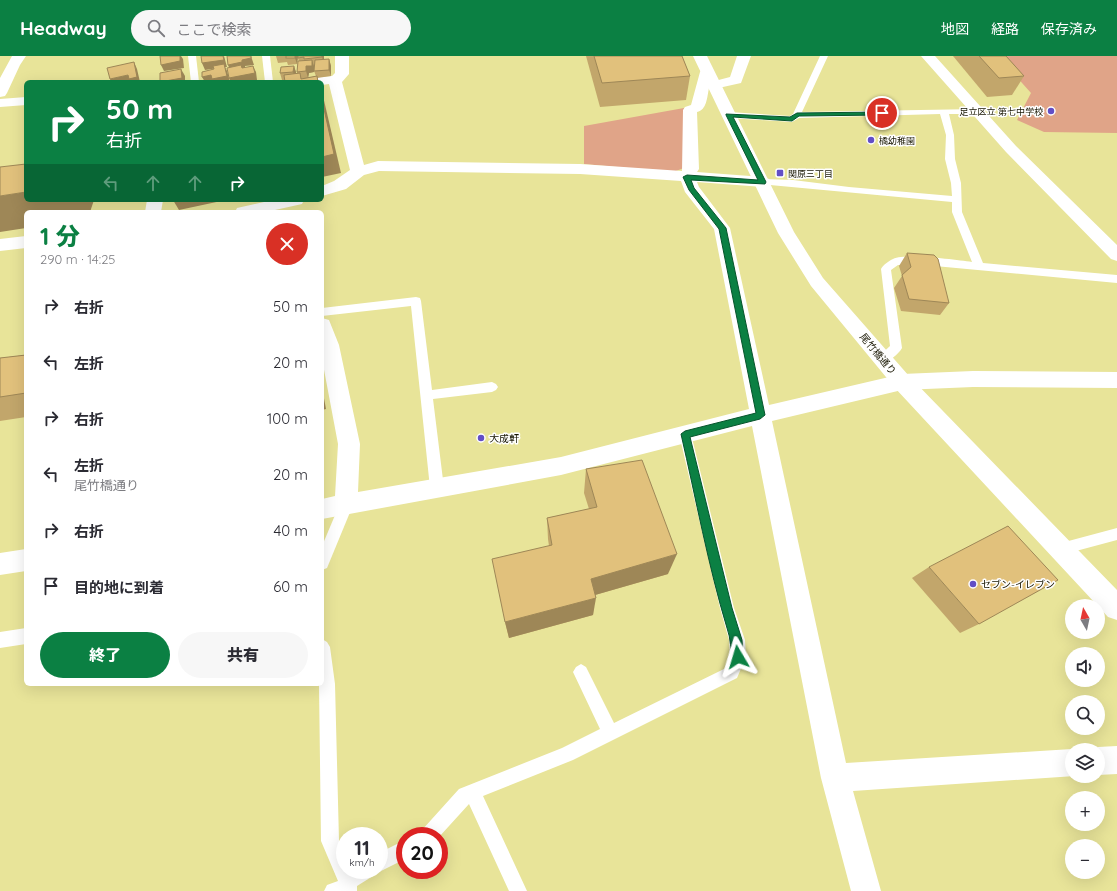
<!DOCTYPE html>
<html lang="ja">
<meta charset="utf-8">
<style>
body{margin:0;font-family:Quicksand,"Noto Sans JP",sans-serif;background:#f7f7f7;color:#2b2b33;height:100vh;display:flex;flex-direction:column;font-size:15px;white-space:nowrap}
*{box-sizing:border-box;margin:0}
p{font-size:13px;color:#7c7c81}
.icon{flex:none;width:22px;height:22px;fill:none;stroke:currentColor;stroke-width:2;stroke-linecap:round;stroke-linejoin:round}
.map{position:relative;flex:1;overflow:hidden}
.sheet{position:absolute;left:24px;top:154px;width:300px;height:476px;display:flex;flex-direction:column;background:#fff;border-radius:6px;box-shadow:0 4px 16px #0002}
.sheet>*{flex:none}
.top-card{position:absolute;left:24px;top:24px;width:300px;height:122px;border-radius:6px;box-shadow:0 4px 16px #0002;background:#0b8043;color:#fff;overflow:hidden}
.needle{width:26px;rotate:351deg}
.controls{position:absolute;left:1065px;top:543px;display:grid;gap:8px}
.controls a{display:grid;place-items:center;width:40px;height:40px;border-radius:50%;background:#fff;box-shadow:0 4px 16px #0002;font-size:20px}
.speed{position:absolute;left:336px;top:771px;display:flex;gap:8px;font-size:20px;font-weight:700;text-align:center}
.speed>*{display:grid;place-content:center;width:52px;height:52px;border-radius:50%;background:#fff;box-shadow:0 4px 16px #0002;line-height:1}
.speed small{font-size:10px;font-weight:400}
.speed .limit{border:6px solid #d22;background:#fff;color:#111}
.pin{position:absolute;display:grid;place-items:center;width:34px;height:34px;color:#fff;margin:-17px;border:2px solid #fff;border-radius:50%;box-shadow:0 1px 4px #0007}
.me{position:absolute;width:44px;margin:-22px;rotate:353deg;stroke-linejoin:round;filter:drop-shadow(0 0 3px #0008)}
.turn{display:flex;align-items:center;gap:14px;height:84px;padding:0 16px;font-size:18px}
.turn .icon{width:52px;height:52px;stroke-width:2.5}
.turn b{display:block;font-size:28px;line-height:34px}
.lanes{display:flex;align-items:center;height:38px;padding:0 16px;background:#0003;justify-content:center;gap:20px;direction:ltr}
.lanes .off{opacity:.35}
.round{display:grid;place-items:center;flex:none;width:42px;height:42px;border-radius:21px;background:#f7f7f7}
.summary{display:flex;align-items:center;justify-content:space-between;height:68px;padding:0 16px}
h1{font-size:24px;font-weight:800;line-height:30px;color:#0b8043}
.action{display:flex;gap:8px;margin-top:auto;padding:8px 16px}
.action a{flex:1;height:46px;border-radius:24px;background:#0b8043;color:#fff;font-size:16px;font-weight:800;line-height:46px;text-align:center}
.action a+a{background:#f7f7f7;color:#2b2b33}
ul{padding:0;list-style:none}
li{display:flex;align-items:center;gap:12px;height:56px;padding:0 16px}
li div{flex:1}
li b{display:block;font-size:15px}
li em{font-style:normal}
header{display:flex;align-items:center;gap:24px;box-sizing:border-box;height:56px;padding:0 20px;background:#0b8043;color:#fff}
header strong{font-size:19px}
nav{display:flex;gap:22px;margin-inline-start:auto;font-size:14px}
.search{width:280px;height:36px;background:#f7f7f7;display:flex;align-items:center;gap:10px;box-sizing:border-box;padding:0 14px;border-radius:22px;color:#7c7c81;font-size:15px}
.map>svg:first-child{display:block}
.green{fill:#e0a488}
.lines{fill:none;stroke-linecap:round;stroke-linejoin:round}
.lane{fill:#fff;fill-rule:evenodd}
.street{fill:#fff;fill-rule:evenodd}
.secondary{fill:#fff;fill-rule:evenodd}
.wall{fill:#c2a66b;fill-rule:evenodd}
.shaded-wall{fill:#9e8757}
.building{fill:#e1c17c;stroke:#9e8757}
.route{fill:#0b8043;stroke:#07532c}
.poi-dot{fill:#624ec6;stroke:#fff;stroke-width:1.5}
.labels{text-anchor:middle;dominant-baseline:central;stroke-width:3;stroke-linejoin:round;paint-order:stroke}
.far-poi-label{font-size:9px;fill:#171500;stroke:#fff;text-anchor:start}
.street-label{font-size:10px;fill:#171500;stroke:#fff}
.poi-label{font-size:10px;fill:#171500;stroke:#fff;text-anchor:start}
</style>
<header>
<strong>Headway</strong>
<div class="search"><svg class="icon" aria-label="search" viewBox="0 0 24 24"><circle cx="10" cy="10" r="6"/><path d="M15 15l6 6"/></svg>ここで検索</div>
<nav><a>地図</a><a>経路</a><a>保存済み</a></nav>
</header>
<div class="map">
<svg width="1117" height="835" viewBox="0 0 1117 835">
<rect width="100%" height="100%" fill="#e8e499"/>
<g class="green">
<polygon points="998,0 1117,0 1117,77 1044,76 1017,64 1031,37"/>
<polygon points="684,52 684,112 673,116 584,108 584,70"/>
</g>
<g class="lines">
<g class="lane">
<polygon points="188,0 196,0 199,26 191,26"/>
<polygon points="262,0 270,0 273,26 265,26"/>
<path d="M820,0H828L802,56L979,53L980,55L976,58H949L954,79L955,103L961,127L962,156L983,207L1117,219V227L924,209H898L891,214L902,292C898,299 886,309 878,306L876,303L890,290L881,213C883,209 889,205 893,203C907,197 955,204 972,206L952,156V146L760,128L758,126L763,123L793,124L849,131L952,140L951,127L945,103L946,79L940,58L799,62L792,66L729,62L725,59L729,56L790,60L793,58Z"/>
<polygon points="416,241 420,242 421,245 432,334 492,326 496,328 498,331 496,334 492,336 433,343 444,432 442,436 437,438 432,436 430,432 411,250 322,260 322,252"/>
<polygon points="685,373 689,374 691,378 734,552 745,584 746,601 737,622 573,704 483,740 527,835 509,835 469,748 439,781 419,780 422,774 459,733 562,692 600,673 573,616 576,611 581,608 586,611 614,667 726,612 730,601 729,584 720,552 679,378 681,374"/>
<polygon points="346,443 351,445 353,449 327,512 322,514 322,490 341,445"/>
<polygon points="1117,472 1117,484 1061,499 1056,498 1054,493 1056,488 1061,487"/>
<polygon points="26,572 26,588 0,592 0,576"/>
<polygon points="322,583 327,586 330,591 335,628 339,785 345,799 345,814 379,814 379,797 405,784 405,803 379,816 376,815 373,820 357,830 357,835 324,835 327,829 338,825 321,785 319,628 322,628"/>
</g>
<g class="street">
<path d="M335,0H349V18L342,26L364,109L378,105L580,108L682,115L683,54L685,51L691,49L700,16L702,13H712L714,16L711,26L730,21L737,0H751L741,27L714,33L709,32C707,41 707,54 697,56L699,113L697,116L763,121L769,123L771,126L769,129L763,131L697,126L699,131L730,172L769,349L902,318L973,315L1117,316V332L973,331L902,334L772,365L846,707L1072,693L1075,694H1072V720H1075L853,735L881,835H851L821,722L752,370L561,419L322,463V443L335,440L338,388L322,303V262L329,264L339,289L360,388L358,436L561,401L749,353L714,173L685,136L681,125L580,118L379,115L364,119L346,133L322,140V130L334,125L350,114L329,28L322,29V26H295L297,23L332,20L335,17Z"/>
<polygon points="921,0 935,0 1016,90 1117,189 1117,205 1111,203 1006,96"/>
<polygon points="26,41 26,49 0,51 0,43"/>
<polygon points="147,144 163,144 161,156 145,156"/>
<polygon points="273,144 304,144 302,148 266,156 235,156 237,152"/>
<polygon points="26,180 26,192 0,195 0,183"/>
<polygon points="26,493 26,515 0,519 0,497"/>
<polygon points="1117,690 1117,718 1098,719 1098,694 1091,694 1098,691"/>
</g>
<g class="secondary">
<polygon points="12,0 26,0 20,9 7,37 5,40 0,41 0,22"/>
<polygon points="693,0 707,0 794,176 823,222 909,320 1117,534 1117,564 1108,561 895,332 811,230 778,177"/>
</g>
</g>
<g class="wall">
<path d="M276,0H324V3H329L331,10V20L317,22L319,26H285V24H282L280,17L294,10L296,17H297L299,5L298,2L297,8L288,9L287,6L278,7ZM314,9H315L314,15L316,20L308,22L309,17L314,16Z"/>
<polygon points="586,0 682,0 690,20 686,44 600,51"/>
<polygon points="953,0 1006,0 1024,20 1012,39 987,41"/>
<polygon points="907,197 949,247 940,259 901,255 894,232 902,220 899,210"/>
<polygon points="26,299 26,361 0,365 0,302"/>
<polygon points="586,413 668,518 595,539 593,559 509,582 505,566 549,490 548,483 547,462 589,453 584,437"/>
<polygon points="929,511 979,568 960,577 912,522"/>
</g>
<g class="shaded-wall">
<polygon points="180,0 181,0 183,3 184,12 164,15 161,9"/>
<polygon points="224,0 227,11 225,11 227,15 230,26 205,26 202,21 225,11 205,14 202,7"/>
<polygon points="251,0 254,9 245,10 245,13 231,16 228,9"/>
<polygon points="295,0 298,0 297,8 295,2"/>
<polygon points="322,0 324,0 324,8 322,1"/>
<polygon points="329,3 331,10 331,20 329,14"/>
<polygon points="312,4 314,10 314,16 309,17 308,22 306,15 306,10"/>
<polygon points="134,6 137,13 140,26 111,26 110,23 128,19"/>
<polygon points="253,10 256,16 257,24 245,26 231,26 229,22"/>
<polygon points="294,10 296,16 295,23 293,16"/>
<polygon points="181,13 185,20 185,26 161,26"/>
<polygon points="322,36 341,117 322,121"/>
<polygon points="26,136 26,144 94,144 90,156 26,156 26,172 0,176 0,140"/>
<polygon points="173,144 226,144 179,154"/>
<polygon points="322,332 326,353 322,354"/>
<polygon points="677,498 668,518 588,541 591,523"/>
<polygon points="596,542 593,559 509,582 505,566"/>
</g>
<g class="building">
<polygon points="160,0 180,0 180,5 161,9"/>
<polygon points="201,0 223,0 224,4 202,7"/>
<polygon points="227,0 251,0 251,2 242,4 242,6 228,9"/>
<rect x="286" y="0" width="9" height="2"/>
<polygon points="298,0 322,0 322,1 304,3 304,1 298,2"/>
<polygon points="594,0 682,0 690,20 602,27"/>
<polygon points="979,0 1006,0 1024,20 999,22"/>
<polygon points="329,3 329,14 314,15 315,4"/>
<polygon points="312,4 312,10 306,10 306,15 297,16 298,5"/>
<polygon points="134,6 137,21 129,23 128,19 110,23 107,12"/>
<polygon points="224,8 227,20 212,23 211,19 202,21 202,16 214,13 213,10"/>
<polygon points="241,9 242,12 253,10 255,17 229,22 227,12"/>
<polygon points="294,10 293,16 280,17 281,11"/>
<polygon points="181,13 182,22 160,26 160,17"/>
<polygon points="300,17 301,23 317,20 318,26 285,26 284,19"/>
<polygon points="322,44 334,98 322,101"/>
<polygon points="26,108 26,136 0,140 0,111"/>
<polygon points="907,197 934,199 938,203 949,247 909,243 902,219 911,211"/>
<polygon points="26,299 26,337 0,341 0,302"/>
<polygon points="642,404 677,498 591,523 596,542 505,566 492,503 552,489 547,462 597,451 586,413"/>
<polygon points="1008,470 1058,524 979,568 929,511"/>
</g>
<path class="route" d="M882,56H884V59L799,60L792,65L733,61L766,126L765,128L691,124L694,132L726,172L765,359L760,363L690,381L732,552L742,584L743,601L742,605L738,606L734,605C730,595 731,582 727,572C708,509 696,443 681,378L685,375L756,357L719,173L689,134L683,121L687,119L758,124L726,59V58L790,61L797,57Z"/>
<g class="poi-dot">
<circle cx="1051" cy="55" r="4"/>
<circle cx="871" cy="84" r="4"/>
<rect x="776" y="113" width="8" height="8" rx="2"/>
<circle cx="481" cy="382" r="4"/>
<circle cx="973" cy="528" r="4"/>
</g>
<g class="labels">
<g class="far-poi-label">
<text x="1043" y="55" text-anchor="end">足立区立 第七中学校</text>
<text x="879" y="84">橘幼稚園</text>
<text x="788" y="117">関原三丁目</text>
</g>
<g class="street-label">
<text transform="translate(878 298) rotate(50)">尾竹橋通り</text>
</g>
<g class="poi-label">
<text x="489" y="382">大成軒</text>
<text x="981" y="528">セブン-イレブン</text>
</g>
</g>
</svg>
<div class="controls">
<a><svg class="needle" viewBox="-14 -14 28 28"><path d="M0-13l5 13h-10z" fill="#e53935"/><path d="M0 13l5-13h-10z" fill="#7c7c81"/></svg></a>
<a><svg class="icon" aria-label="sound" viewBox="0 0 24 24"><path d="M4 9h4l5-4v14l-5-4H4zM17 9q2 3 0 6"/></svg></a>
<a><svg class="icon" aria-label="search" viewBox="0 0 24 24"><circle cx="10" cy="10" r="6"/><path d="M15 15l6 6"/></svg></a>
<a><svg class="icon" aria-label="layers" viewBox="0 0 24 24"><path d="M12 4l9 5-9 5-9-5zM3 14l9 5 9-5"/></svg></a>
<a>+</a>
<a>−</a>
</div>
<div class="speed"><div>11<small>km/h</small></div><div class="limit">20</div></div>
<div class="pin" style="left:882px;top:57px;background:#d93025"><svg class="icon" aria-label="arrive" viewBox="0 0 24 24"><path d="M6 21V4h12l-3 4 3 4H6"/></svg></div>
<svg class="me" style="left:738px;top:601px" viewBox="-20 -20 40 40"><path d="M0-17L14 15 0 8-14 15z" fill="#0b8043" stroke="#fff" stroke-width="4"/></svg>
<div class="top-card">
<div class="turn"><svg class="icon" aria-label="right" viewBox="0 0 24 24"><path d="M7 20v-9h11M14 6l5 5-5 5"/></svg><div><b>50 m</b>右折</div></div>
<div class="lanes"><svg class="icon off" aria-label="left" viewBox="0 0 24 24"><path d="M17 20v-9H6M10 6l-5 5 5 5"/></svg><svg class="icon off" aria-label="ahead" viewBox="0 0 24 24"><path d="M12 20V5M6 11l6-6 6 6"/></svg><svg class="icon off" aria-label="ahead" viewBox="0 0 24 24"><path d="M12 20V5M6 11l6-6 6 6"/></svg><svg class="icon" aria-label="right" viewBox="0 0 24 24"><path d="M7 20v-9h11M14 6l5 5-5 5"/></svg></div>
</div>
<section class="sheet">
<div class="summary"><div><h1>1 分</h1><p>290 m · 14:25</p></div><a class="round" style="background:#d93025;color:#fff"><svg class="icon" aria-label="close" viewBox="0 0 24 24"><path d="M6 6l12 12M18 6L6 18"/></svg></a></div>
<ul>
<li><svg class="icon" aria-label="right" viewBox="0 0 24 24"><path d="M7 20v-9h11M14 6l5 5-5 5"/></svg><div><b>右折</b></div><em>50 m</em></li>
<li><svg class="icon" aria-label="left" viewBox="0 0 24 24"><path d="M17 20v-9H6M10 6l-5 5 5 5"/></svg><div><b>左折</b></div><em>20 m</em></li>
<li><svg class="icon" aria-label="right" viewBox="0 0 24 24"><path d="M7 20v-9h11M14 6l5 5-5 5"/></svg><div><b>右折</b></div><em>100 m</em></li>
<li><svg class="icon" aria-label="left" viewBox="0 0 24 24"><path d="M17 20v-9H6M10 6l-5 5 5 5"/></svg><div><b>左折</b><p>尾竹橋通り</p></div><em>20 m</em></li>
<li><svg class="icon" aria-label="right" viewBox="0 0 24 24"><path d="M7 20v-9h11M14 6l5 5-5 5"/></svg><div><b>右折</b></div><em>40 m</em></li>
<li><svg class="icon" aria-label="arrive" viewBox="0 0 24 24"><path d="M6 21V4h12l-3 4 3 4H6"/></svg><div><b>目的地に到着</b></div><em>60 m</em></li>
</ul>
<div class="action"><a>終了</a><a>共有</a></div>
</section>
</div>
